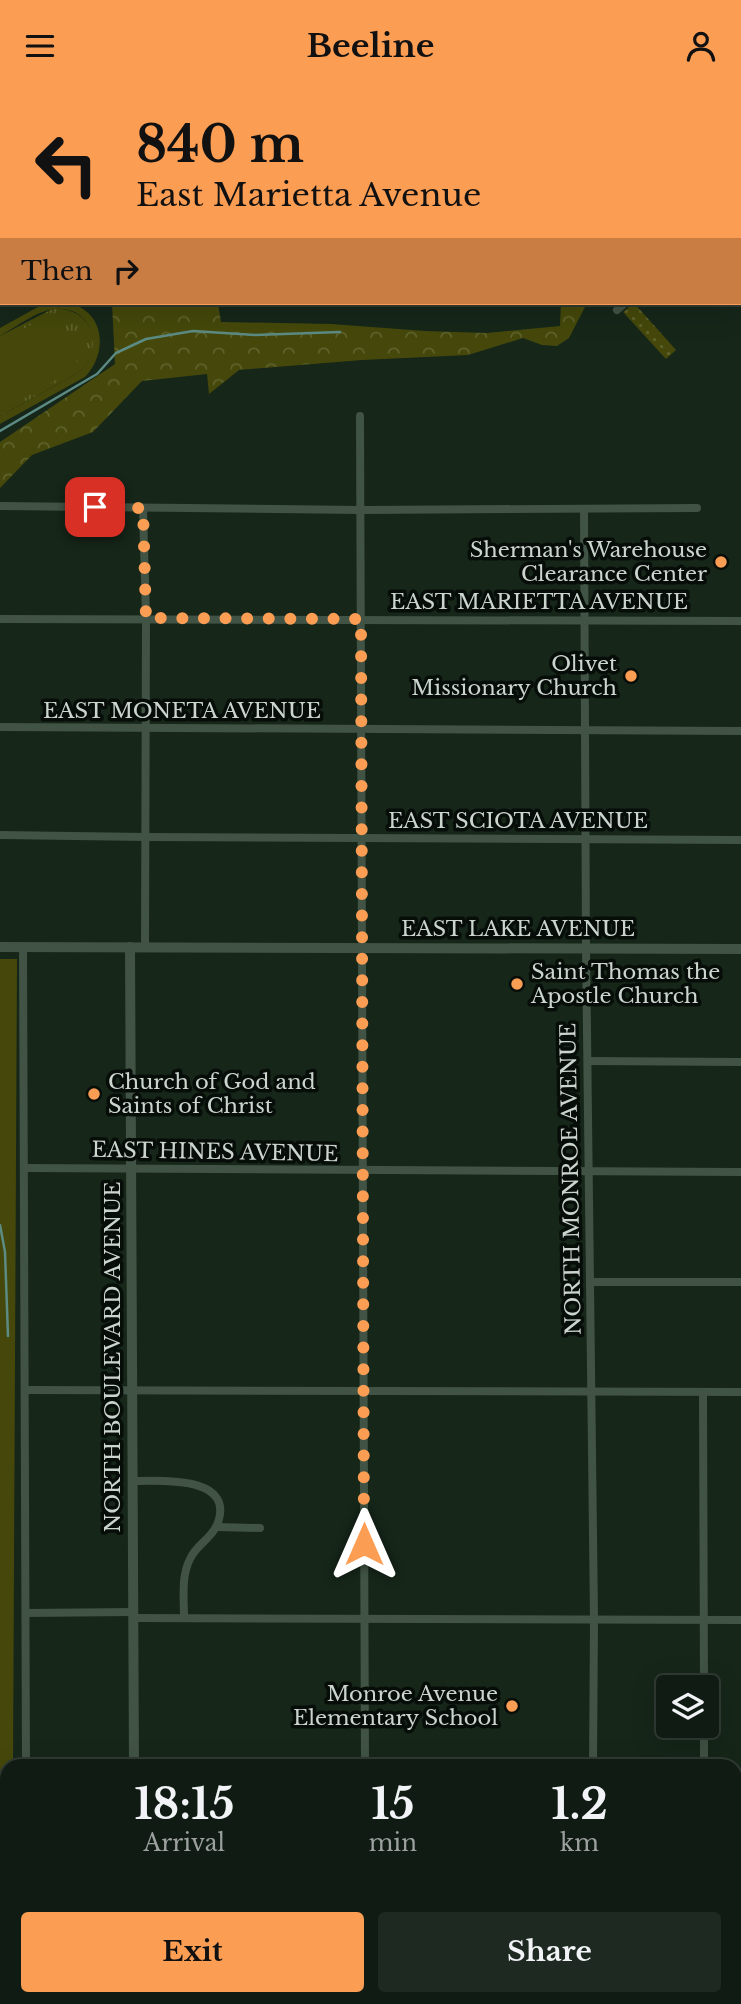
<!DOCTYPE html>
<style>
body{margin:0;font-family:"Libre Baskerville",serif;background:#1e2921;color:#f1f3f6;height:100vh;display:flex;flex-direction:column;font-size:26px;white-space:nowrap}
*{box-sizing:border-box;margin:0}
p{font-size:23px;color:#9ca1a0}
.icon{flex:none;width:38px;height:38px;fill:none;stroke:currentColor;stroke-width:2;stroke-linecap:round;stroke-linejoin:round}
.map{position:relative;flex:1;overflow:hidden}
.details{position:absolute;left:0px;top:1668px;width:742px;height:247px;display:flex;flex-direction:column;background:#101c13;border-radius:21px 21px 0 0;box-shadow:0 7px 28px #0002,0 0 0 2px #303a33}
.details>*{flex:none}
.hud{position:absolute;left:0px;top:0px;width:742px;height:214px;box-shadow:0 7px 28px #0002,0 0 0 2px #303a33;background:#fc9d54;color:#111;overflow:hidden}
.controls{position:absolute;left:656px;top:1584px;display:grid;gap:14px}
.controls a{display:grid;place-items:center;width:63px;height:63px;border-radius:7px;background:#101c13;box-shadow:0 7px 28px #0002,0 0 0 2px #303a33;font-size:35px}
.pin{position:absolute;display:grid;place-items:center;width:60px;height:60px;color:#fff;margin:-30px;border-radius:14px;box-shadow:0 4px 10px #0006}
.me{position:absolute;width:77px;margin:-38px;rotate:0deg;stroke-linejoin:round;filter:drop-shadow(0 0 5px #0008)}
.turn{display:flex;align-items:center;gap:24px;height:147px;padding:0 21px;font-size:32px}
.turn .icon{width:91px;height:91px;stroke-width:2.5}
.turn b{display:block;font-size:49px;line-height:60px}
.then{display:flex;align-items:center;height:66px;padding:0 21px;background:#0003;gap:14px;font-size:26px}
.eta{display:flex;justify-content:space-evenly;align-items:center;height:119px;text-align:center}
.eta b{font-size:42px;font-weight:700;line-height:49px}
.action{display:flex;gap:14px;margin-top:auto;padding:14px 21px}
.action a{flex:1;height:80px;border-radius:7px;background:#fc9d54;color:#111;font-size:28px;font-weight:700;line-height:80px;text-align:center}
.action a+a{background:#1e2921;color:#f1f3f6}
header{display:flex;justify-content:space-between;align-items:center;height:91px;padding:0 21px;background:#fc9d54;color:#111;font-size:32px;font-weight:700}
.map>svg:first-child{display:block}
.grass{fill:url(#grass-tufts)}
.forest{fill:url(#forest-crowns)}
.park{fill:url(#park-dots)}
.pitch{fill:#45480a}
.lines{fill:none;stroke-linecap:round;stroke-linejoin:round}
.stream{stroke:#5c8b84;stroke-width:2.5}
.street{stroke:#415344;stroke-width:8}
.secondary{stroke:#415344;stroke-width:10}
.highway{stroke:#259775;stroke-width:14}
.route{stroke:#fc9d54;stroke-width:12;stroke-dasharray:0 21.6}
.poi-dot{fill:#fc9d54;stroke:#070d08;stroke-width:2.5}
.labels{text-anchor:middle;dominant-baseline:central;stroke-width:7;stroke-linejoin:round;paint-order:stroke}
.poi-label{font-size:21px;fill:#cbd5cd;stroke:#070d08;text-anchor:end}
.street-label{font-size:21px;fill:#cbd5cd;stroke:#070d08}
</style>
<header><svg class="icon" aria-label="menu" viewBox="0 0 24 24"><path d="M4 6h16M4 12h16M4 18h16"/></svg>Beeline<svg class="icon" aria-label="person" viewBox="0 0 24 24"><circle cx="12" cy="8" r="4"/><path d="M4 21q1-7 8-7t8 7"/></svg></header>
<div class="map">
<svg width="741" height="1913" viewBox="0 0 741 1913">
<defs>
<pattern id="grass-tufts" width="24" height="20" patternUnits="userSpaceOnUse" patternTransform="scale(1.75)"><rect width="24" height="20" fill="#45480a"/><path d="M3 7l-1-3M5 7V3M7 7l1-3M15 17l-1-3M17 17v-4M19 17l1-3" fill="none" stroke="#5e622c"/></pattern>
<pattern id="forest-crowns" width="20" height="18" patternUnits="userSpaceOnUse" patternTransform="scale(1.75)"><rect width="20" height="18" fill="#45480a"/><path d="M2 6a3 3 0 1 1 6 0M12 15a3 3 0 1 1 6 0" fill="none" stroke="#5e622c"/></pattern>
<pattern id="park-dots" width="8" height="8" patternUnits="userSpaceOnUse" patternTransform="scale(1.75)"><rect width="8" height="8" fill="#45480a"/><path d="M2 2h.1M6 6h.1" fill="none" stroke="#5e622c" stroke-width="1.8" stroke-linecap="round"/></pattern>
</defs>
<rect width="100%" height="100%" fill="#162619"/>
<path class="grass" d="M52,218C92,214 109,260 76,283L0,325V245Z"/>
<polygon class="forest" points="112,212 218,212 221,231 331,233 425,240 487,242 560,235 561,212 587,212 569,247 557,255 542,254 523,247 468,264 362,269 239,279 209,303 207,283 142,290 93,341 32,364 0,397 0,351 115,273"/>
<polygon class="park" points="634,212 676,259 666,268 623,221"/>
<g class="pitch">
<path d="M45,212C54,212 65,210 73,213C106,224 107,264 85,286L0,333V325L76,283C107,262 93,214 55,218C36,220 16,236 0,245V237Z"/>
<polygon points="47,225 80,275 0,321 0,251"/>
<polygon points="0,868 17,868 13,1675 7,1675 7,1730 0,1729"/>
</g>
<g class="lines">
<g class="stream">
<polyline points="0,340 97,283 116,262 146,248 193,240 255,244 340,241"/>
<polyline points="0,1134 5,1161 8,1245"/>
</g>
<g class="street">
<polyline points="259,0 259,2"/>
<polyline points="656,0 656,2"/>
<polyline points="740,92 741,92"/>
<polyline points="740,203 741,203"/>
<polyline points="617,219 625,212"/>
<polyline points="360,325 365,1675"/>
<polyline points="0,415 361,419 697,417"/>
<polyline points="143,417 146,527 145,857"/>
<polyline points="584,418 586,857 594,1528 593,1675"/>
<polyline points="0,528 741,530"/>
<polyline points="0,636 741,640"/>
<polyline points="0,744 146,746 741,749"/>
<polyline points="23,856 26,1675"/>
<polyline points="588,970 741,971"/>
<polyline points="24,1077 741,1081"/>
<polyline points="590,1191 741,1191"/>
<polyline points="25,1299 741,1301"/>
<polyline points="703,1302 704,1596"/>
<path d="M133,1390C160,1390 237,1384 217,1434C211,1448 196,1454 190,1468C181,1485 184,1508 184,1527"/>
<polyline points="216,1436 260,1437"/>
<polyline points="26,1522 133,1521"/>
<polyline points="133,1527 741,1529"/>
<polyline points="704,1675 704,1634"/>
<polyline points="0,1858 7,1858"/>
<polyline points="735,1865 741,1865"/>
<polyline points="591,1908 591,1913"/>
<polyline points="365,1913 365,1908"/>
</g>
<g class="secondary">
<polyline points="0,856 741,858"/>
<polyline points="130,856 134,1675"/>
<polyline points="135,1908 135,1913"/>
</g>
<g class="highway">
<polyline points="0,1746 7,1746"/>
<polyline points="735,1747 741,1746"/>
</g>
</g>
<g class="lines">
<polyline class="route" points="95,416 143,417 146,527 361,528 364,1453"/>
</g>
<g class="poi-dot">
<circle cx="721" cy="471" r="7"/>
<circle cx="631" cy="585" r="7"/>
<circle cx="517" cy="893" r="7"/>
<circle cx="94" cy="1003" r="7"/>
<circle cx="512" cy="1615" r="7"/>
</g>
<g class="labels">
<g class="poi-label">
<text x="707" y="459">Sherman's Warehouse<tspan x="707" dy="24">Clearance Center</tspan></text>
<text x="617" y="573">Olivet<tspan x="617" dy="24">Missionary Church</tspan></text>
<text x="531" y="881" text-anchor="start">Saint Thomas the<tspan x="531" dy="24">Apostle Church</tspan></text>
<text x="108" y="991" text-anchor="start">Church of God and<tspan x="108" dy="24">Saints of Christ</tspan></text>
<text x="498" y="1603">Monroe Avenue<tspan x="498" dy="24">Elementary School</tspan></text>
</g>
<g class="street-label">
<text x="539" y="511">EAST MARIETTA AVENUE</text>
<text x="182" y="620">EAST MONETA AVENUE</text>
<text x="518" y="730">EAST SCIOTA AVENUE</text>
<text x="518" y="838">EAST LAKE AVENUE</text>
<text transform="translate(215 1061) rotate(1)">EAST HINES AVENUE</text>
<text transform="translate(571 1088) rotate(-91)">NORTH MONROE AVENUE</text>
<text transform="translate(113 1266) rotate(-90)">NORTH BOULEVARD AVENUE</text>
</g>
</g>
</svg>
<div class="controls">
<a><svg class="icon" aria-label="layers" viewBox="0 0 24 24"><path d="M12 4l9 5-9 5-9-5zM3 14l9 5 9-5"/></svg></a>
</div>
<div class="pin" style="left:95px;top:416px;background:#d93025"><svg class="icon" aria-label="arrive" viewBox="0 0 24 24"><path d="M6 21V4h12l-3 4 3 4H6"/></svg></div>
<svg class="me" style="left:364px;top:1453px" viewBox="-20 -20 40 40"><path d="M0-17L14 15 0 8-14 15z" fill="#fc9d54" stroke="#fff" stroke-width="4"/></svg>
<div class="hud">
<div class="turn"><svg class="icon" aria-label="left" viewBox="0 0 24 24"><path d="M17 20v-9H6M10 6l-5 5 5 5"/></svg><div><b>840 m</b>East Marietta Avenue</div></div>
<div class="then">Then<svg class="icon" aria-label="right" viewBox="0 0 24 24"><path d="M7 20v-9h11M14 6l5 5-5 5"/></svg></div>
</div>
<section class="details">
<div class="eta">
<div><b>18:15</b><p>Arrival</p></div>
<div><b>15</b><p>min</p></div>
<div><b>1.2</b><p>km</p></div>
</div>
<div class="action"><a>Exit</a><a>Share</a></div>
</section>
</div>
